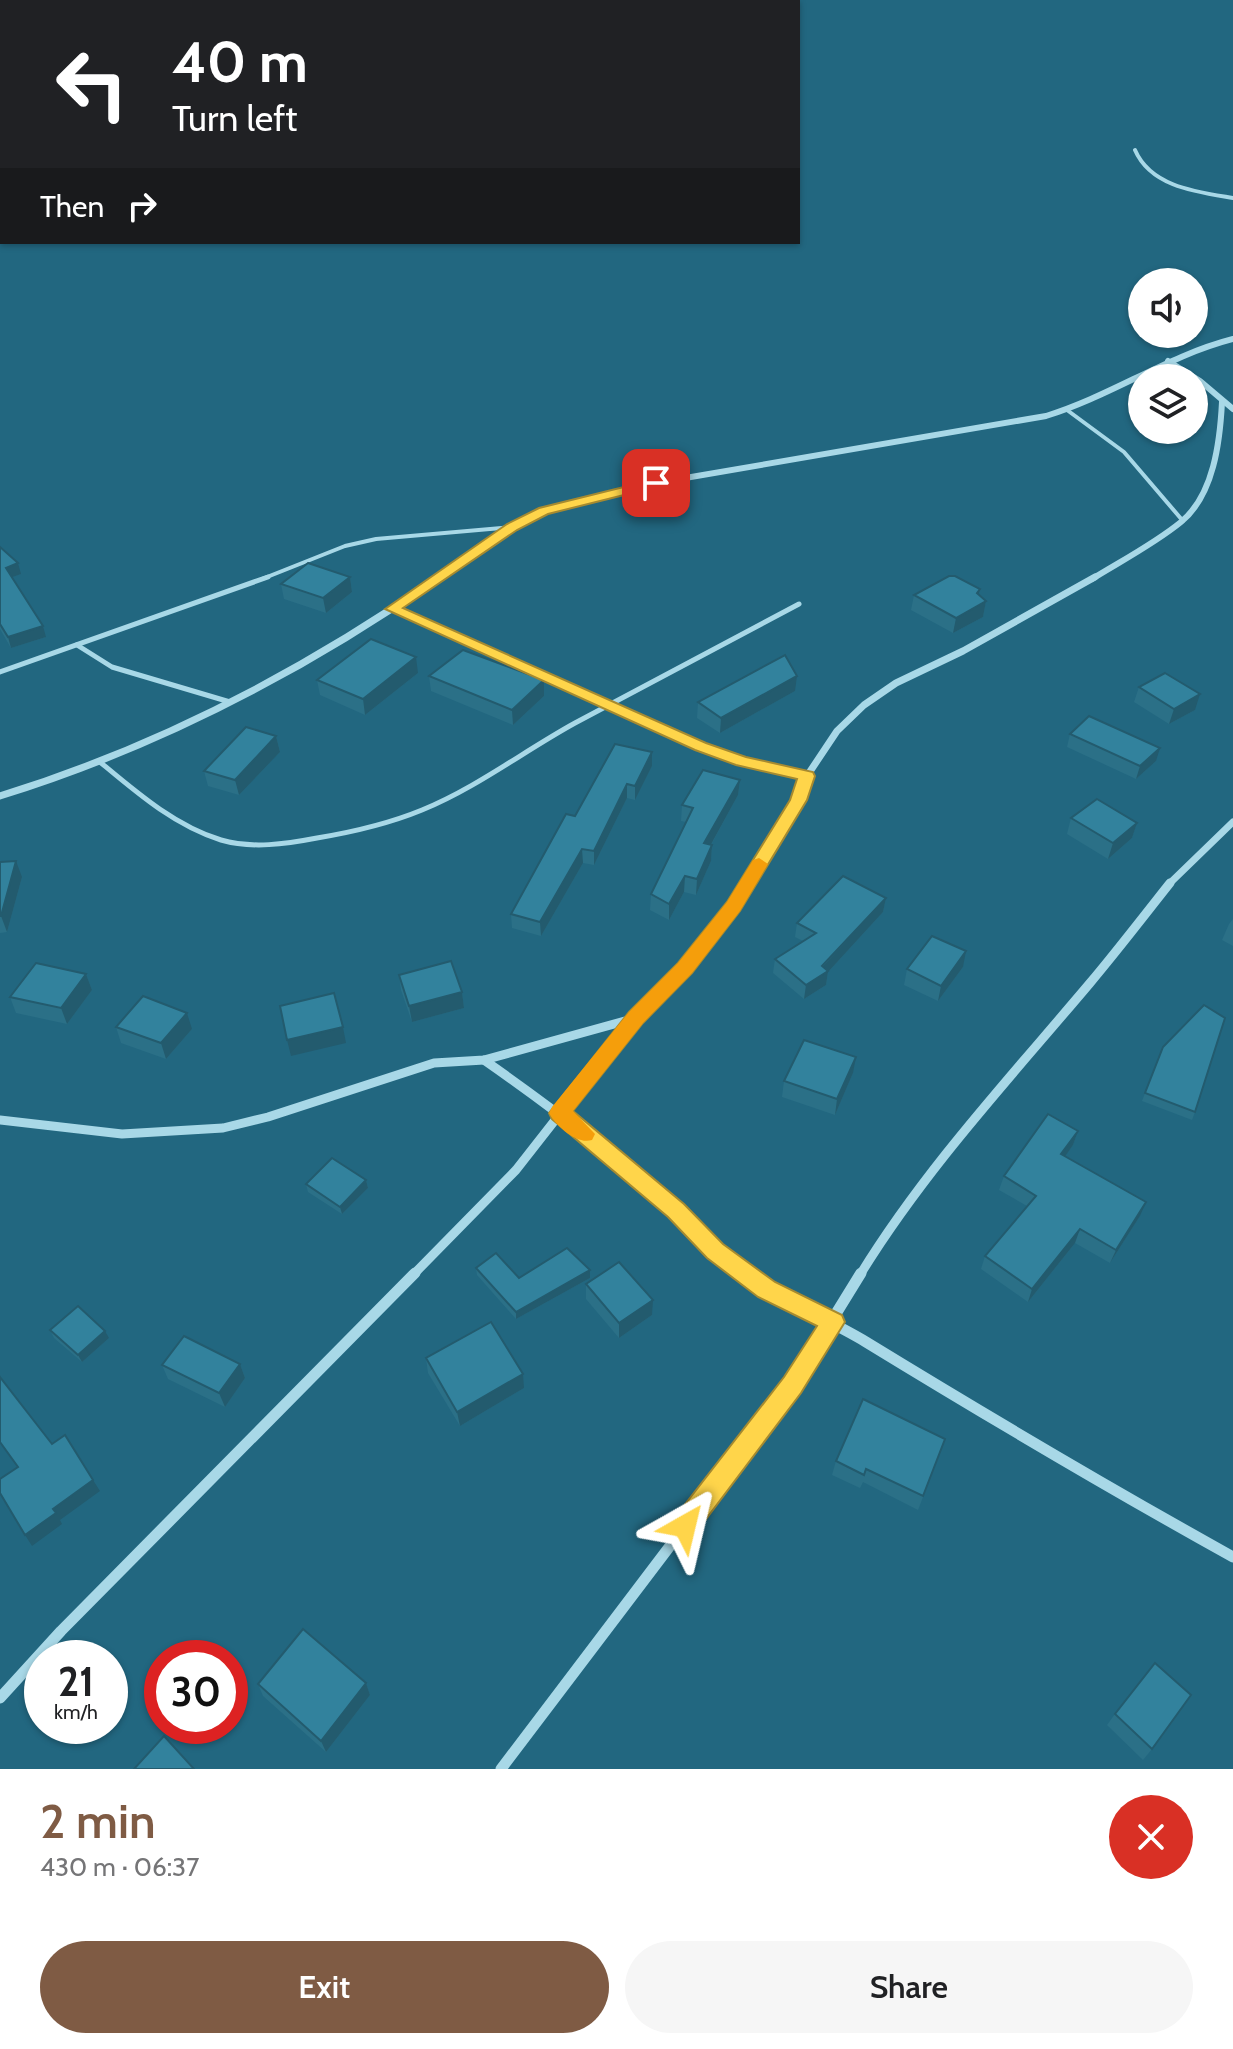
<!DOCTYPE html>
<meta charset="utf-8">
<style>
body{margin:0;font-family:Cabin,sans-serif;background:#f6f6f6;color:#202124;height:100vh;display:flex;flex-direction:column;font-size:30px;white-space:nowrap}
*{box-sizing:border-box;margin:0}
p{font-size:26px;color:#757577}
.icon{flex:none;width:44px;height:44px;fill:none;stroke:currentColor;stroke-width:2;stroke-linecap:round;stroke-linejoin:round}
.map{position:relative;height:1769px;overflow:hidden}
.drawer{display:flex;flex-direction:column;background:#fff;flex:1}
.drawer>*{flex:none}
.top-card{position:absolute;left:0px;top:0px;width:800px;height:244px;box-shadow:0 2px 6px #0004;background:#202124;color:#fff;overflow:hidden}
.tools{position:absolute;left:1128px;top:268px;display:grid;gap:16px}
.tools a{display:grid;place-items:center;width:80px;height:80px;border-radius:50%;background:#fff;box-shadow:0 2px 6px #0004;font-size:40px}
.speed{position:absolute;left:24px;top:1640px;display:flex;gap:16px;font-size:40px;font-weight:700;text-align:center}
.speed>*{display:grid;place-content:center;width:104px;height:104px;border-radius:50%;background:#fff;box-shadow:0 2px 6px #0004;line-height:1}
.speed small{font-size:20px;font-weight:400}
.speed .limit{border:12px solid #d22;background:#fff;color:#111}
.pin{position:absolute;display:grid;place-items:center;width:68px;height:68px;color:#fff;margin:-34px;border-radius:16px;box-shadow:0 4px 12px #0006}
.me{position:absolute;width:88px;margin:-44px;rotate:37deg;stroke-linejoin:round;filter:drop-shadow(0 0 6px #0008)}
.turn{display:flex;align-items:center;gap:28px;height:168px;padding:0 40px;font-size:36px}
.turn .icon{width:104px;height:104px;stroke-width:2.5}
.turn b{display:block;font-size:56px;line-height:68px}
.then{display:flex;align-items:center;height:76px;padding:0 40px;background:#0003;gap:16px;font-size:30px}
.round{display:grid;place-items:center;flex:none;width:84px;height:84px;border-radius:42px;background:#f6f6f6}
.summary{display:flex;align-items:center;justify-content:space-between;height:136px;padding:0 40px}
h1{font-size:48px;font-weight:600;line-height:60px;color:#7f5b44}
.cta{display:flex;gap:16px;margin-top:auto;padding:16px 40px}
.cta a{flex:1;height:92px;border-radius:48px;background:#7f5b44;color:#fff;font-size:32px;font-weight:600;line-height:92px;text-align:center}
.cta a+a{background:#f6f6f6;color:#202124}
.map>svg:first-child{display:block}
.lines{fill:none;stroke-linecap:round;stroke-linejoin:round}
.service-far2{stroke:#a8d8e7;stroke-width:3}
.service-far1{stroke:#a8d8e7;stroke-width:4}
.service{stroke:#a8d8e7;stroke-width:5}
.minor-far4{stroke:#a8d8e7;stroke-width:4}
.minor-far3{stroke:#a8d8e7;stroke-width:6}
.minor-far2{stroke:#a8d8e7;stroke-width:7}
.minor-far1{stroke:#a8d8e7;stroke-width:9}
.minor{stroke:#a8d8e7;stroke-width:11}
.wall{fill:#2b7087}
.shaded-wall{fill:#235b6e}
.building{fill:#32829d;stroke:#235b6e;stroke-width:2}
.route{fill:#ffd54a;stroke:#a68a30;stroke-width:2}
.slow{fill:#f59e0b}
</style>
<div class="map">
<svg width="1233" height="1769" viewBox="0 0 1233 1769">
<rect width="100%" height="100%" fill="#226780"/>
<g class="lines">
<polyline class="service-far2" points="218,2 240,0"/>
<g class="service-far1">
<polyline points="1067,410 1124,452 1183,521"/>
<polyline points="262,579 345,546 376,539 512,527"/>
</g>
<g class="service">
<polyline points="393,609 700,746 742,761 807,776"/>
<polyline points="77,645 112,667 230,702"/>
<polyline points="0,672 268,577"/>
<path d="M100,762C136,792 175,826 221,840C252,849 286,844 317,838C353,832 388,824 422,810C476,788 524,751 575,723C649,683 724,644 799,604"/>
</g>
<path class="minor-far4" d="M1135,150C1151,187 1197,192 1233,198"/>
<g class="minor-far3">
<polyline points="1168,361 1200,381 1233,409"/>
<path d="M436,579L512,527L543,511L656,483L1046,416C1111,396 1167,356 1233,339"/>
<path d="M1092,579C1121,561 1154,544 1181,522C1214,495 1220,441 1222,402"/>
</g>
<g class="minor-far2">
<path d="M0,796C155,748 305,670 439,577"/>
<polyline points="747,885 799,800 807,776 837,731 864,705 896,683 963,651 1095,577"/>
<polyline points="1168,885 1233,822"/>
</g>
<g class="minor-far1">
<path d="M484,1060C550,1106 614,1155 674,1208C699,1231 719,1254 747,1275"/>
<polyline points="0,1120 122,1134 223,1128 268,1117 434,1063 484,1060 636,1018 685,968 748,883"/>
<polyline points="413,1275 516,1170 635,1018"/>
<path d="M860,1275C925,1169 1010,1078 1090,983C1117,951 1143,917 1170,883"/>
</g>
<g class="minor">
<path d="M744,1273C782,1301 826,1318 866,1342C987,1416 1109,1488 1233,1557"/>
<polyline points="0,1698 61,1631 415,1273"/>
<polyline points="501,1769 792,1385 861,1273"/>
</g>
</g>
<g class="wall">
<polygon points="0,547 21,574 12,577 46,637 11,648 0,629"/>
<polygon points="350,577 352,592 326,613 284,599 281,584"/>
<polygon points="980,589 979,595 986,601 983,617 953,633 911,610 914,595"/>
<polygon points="418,673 365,715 320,695 317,680"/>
<polygon points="429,676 544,680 544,696 513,725 431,691"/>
<polygon points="1139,687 1195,710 1169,724 1134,702"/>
<polygon points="795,691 720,733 697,718 698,702"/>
<polygon points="1070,734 1156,761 1136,779 1067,747"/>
<polygon points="276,736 280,752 239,795 208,786 204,771"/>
<polygon points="652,752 652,766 635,800 627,798 594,865 583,863 541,936 512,928 511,914 575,816"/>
<polygon points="740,780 738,795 711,845 712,845 711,861 696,895 684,892 669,920 650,910 651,894 686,822 681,821 682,805"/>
<polygon points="1071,818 1137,823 1132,838 1108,859 1067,834"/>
<polygon points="0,862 22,877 7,932 0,933"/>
<polygon points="886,898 883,912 828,972 826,985 804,999 773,973 775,959 803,941 795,937 797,923"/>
<polygon points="1233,919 1233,946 1222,940 1229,924"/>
<polygon points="963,967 938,1001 904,985 907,969"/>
<polygon points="86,974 92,990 67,1024 16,1013 10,997"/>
<polygon points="399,975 462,992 464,1008 412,1022 401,990"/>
<polygon points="116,1027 192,1029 166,1059 121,1043"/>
<polygon points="1163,1047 1195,1112 1192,1120 1142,1101"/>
<polygon points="853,1073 835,1115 782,1097 784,1081"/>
<polygon points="1078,1131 1073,1145 1065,1156 1140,1216 1110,1263 1075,1243 1028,1302 981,1269 985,1256 1027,1206 999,1190 1004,1176"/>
<polygon points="366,1180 368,1188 342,1214 308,1192 306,1184"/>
<polygon points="476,1268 519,1278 590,1278 516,1319 477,1275"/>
<polygon points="586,1284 652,1315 619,1338 586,1299"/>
<polygon points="50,1330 109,1338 82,1362 54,1338"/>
<polygon points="426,1358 524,1388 460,1426 428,1373"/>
<polygon points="240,1364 245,1378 225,1407 168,1379 162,1365"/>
<polygon points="940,1453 918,1510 863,1482 860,1488 832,1475 836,1461"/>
<polygon points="366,1683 370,1695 326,1752 263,1696 258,1684"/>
<polygon points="1115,1714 1152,1749 1143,1760 1107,1725"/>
</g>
<g class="shaded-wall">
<polygon points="18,563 21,574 10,578 6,568"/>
<polygon points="350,577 352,592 326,613 323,598"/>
<polygon points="980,589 977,604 986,601 983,617 953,633 956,618"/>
<polygon points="43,626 46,637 11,648 8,637"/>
<polygon points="416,657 418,673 365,715 363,699"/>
<polygon points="797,676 795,691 720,733 721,718"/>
<polygon points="544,680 544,696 513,725 512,710"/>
<polygon points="1200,694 1195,710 1169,724 1174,709"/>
<polygon points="276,736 280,752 239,795 235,780"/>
<polygon points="1160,748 1156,761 1136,779 1140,766"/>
<polygon points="652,752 652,766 635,800 635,786"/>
<polygon points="740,780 738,795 703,859 704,843"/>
<polygon points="627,784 627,798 594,865 594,851"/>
<polygon points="1137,823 1132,838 1108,859 1113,843"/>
<polygon points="712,845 711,861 696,895 697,879"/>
<polygon points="582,849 583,863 541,936 540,922"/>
<polygon points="16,861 22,877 7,932 1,916"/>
<polygon points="685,876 684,892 669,920 669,904"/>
<polygon points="886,898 883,912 828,972 826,985 804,999 806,985"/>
<polygon points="966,951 963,967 938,1001 941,986"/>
<polygon points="86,974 92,990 67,1024 61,1008"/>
<polygon points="462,992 464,1008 412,1022 409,1006"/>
<polygon points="187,1013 192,1029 166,1059 161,1043"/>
<polygon points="343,1027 346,1043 291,1056 287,1040"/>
<polygon points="856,1057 853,1073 835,1115 837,1099"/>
<polygon points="1078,1131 1073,1145 1057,1168 1061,1154"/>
<polygon points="366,1180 368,1188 342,1214 340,1207"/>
<polygon points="1146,1202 1140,1216 1110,1263 1116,1250"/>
<polygon points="1080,1229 1075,1243 1028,1302 1032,1289"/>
<polygon points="590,1270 590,1278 516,1319 516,1312"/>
<polygon points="653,1300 652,1315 619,1338 619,1323"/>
<polygon points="105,1331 109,1338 82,1362 78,1355"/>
<polygon points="240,1364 245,1378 225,1407 219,1393"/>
<polygon points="523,1374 524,1388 460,1426 457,1412"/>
<polygon points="93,1480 100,1491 60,1520 62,1524 32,1546 25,1535 53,1509"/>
<polygon points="366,1683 370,1695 326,1752 321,1741"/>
</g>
<g class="building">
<rect x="9" y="0" width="92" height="2"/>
<polygon points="0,547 18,563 6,568 43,626 8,637 0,624"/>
<polygon points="308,563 350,577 323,598 281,584"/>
<polygon points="949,576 955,576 980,589 977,593 986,601 956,618 914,595"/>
<polygon points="371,639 416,657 363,699 317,680"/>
<polygon points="463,650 544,680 512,710 429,676"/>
<polygon points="785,655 797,676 721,718 698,702"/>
<polygon points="1165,673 1200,694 1174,709 1139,687"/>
<polygon points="1089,716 1160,748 1140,766 1070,734"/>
<polygon points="246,727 276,736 235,780 204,771"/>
<polygon points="615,744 652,752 635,786 627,784 594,851 582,849 540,922 511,914 566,814 575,816"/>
<polygon points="703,770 740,780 704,843 712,845 697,879 685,876 669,904 651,894 693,808 682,805"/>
<polygon points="1097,799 1137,823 1113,843 1071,818"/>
<polygon points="16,861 1,916 0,916 0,862"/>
<polygon points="843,876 886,898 822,966 828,971 806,985 775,959 816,933 797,923"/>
<polygon points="932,936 966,951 941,986 907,969"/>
<polygon points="451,961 462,992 409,1006 399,975"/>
<polygon points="36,963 86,974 61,1008 10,997"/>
<polygon points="334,993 343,1027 287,1040 280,1006"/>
<polygon points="143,996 187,1013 161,1043 116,1027"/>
<polygon points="1204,1005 1225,1018 1195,1112 1145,1093 1163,1047"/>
<polygon points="804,1040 856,1057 837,1099 784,1081"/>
<polygon points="1048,1114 1078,1131 1061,1154 1146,1202 1116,1250 1080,1229 1032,1289 985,1256 1036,1196 1004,1176"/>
<polygon points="332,1158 366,1180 340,1207 306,1184"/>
<polygon points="567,1248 590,1270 516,1312 476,1268 496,1253 519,1278"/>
<polygon points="619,1262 653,1300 619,1323 586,1284"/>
<polygon points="78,1306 105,1331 78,1355 50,1330"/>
<polygon points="491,1322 523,1374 457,1412 426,1358"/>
<polygon points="184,1336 240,1364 219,1393 162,1365"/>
<polygon points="0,1377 52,1444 65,1435 93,1480 53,1509 56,1513 25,1535 0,1493 0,1479 18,1467 0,1442"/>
<polygon points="863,1399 945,1439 923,1496 866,1469 864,1475 836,1461"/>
<polygon points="303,1629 366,1683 321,1741 258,1684"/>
<polygon points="1155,1663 1191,1695 1152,1749 1115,1714"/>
<polygon points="164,1736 194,1769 134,1769"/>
</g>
<polygon class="route" points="656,479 662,483 660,486 548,514 517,530 403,608 706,743 746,757 813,772 815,776 807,800 740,911 692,973 643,1023 573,1111 684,1204 723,1244 775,1282 842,1315 845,1322 801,1393 694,1535 685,1539 676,1535 672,1526 676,1516 784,1377 817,1326 758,1297 707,1258 668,1217 552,1119 549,1113 629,1012 678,963 727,902 790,800 797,779 736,765 695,750 385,609 507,524 539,508"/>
<path class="slow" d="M759,858L768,864L740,911L692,973L643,1023L573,1111L595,1134L592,1140C577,1145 556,1126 549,1113L552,1107L629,1012L678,963L727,902L753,860Z"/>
</svg>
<div class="tools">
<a><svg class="icon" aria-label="sound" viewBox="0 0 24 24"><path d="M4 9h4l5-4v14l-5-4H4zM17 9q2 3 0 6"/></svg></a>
<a><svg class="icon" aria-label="layers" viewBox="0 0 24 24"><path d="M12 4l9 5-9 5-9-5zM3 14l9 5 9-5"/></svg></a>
</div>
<div class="speed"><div>21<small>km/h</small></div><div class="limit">30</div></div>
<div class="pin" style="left:656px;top:483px;background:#d93025"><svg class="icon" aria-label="arrive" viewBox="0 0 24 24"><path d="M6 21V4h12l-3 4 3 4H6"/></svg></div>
<svg class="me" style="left:685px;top:1526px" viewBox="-20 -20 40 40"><path d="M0-17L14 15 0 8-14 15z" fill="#ffd54a" stroke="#fff" stroke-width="4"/></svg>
<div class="top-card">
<div class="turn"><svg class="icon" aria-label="left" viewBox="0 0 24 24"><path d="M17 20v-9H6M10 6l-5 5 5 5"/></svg><div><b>40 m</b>Turn left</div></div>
<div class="then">Then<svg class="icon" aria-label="right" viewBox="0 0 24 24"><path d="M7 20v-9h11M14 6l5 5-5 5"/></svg></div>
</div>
</div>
<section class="drawer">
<div class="summary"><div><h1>2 min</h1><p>430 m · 06:37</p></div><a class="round" style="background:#d93025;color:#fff"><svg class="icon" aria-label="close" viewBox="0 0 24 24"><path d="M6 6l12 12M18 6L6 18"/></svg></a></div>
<div class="cta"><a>Exit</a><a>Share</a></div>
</section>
